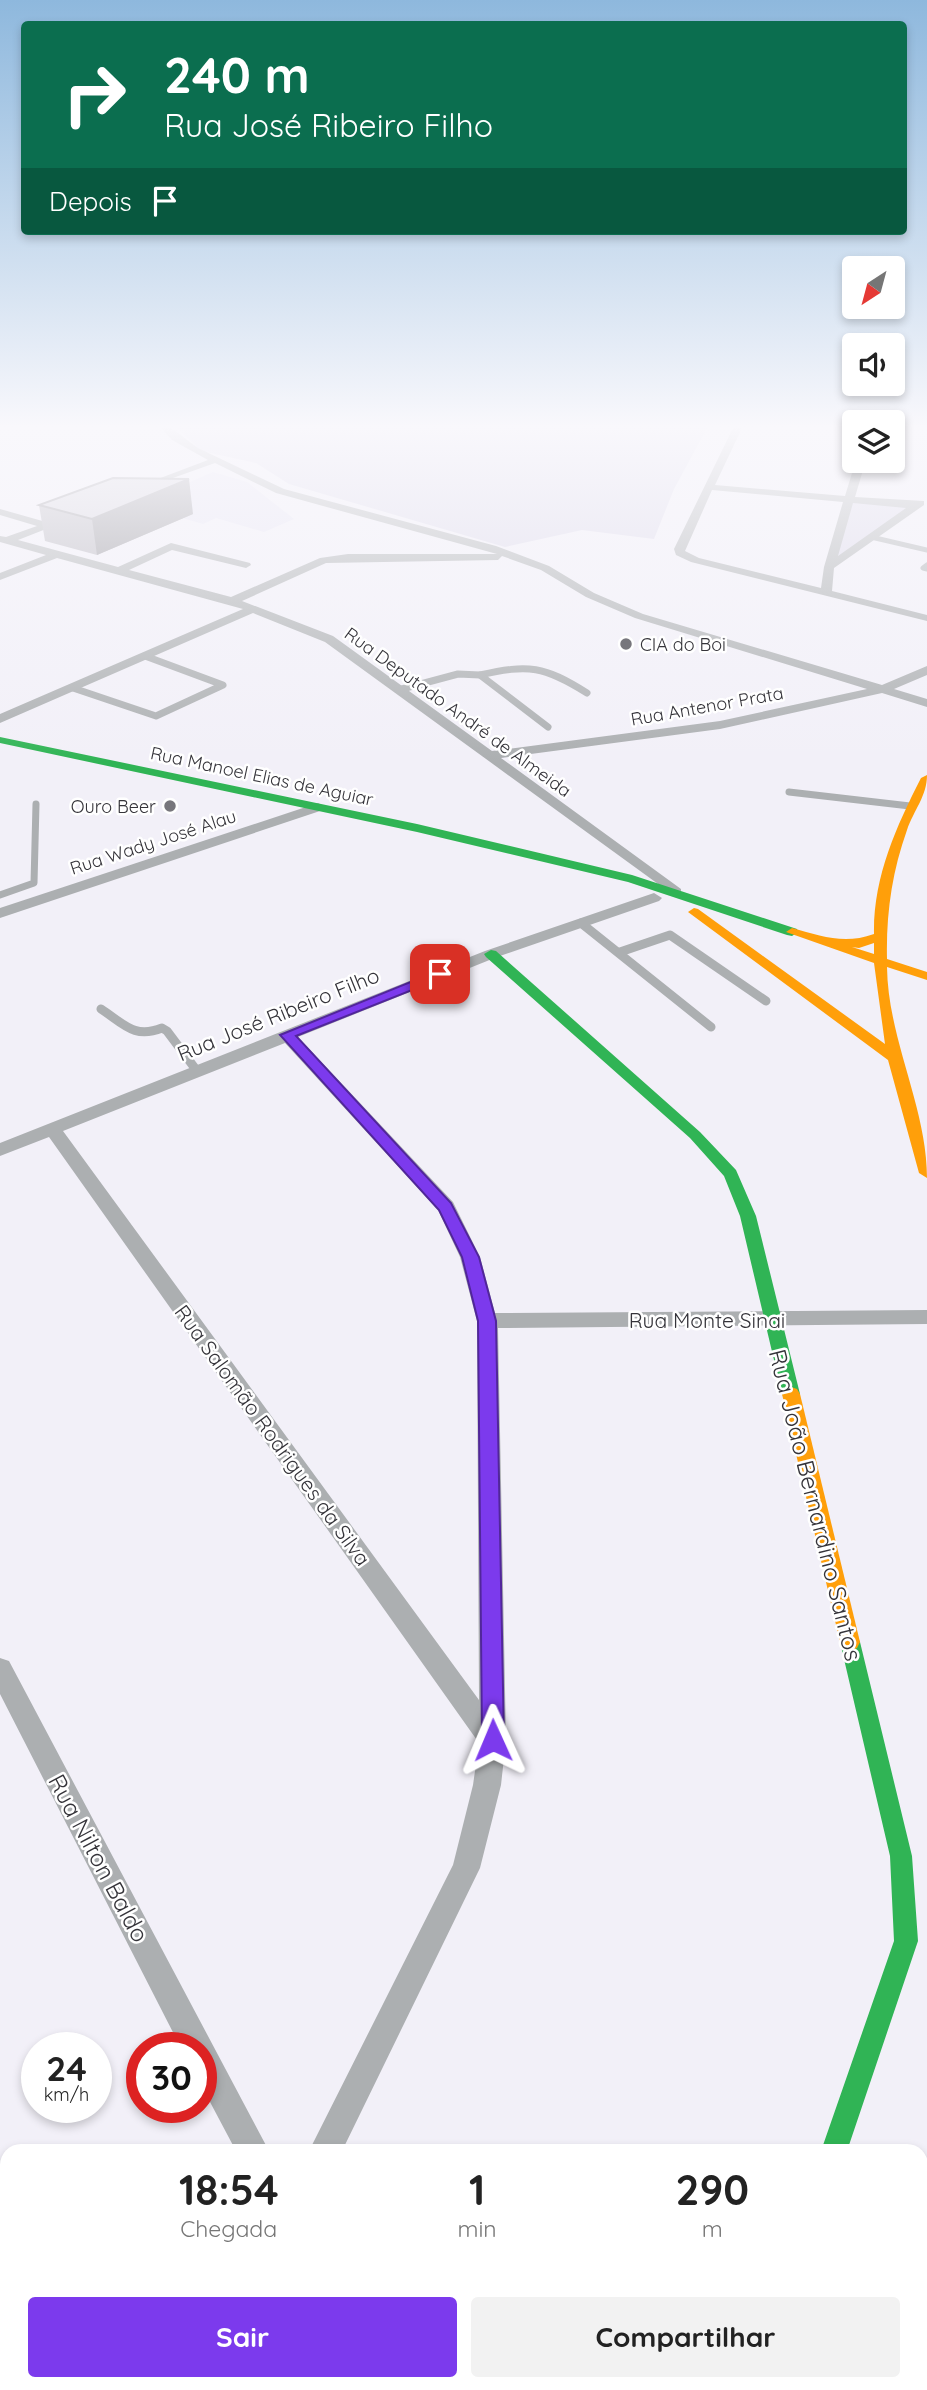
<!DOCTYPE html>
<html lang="pt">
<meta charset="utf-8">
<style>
body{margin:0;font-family:Quicksand,sans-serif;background:#f2f2f2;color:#222;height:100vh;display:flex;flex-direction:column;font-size:26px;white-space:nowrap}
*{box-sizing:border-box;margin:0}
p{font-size:23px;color:#767676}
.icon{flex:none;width:38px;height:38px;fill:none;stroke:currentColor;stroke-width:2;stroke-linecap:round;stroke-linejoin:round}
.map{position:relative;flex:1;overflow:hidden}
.drawer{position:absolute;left:0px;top:2144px;width:928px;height:247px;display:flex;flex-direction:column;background:#fff;border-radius:21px 21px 0 0;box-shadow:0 4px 10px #0003}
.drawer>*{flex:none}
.banner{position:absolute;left:21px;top:21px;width:886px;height:214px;border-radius:7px;box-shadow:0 4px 10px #0003;background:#0b6e4f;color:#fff;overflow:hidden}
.needle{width:46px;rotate:216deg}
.controls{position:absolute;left:842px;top:256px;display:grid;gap:14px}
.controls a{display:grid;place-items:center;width:63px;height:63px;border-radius:7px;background:#fff;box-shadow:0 4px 10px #0003;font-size:35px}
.speed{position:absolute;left:21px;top:2032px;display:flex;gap:14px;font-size:35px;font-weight:700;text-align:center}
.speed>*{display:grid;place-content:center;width:91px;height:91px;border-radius:50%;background:#fff;box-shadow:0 4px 10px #0003;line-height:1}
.speed small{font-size:18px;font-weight:400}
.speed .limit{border:10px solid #d22;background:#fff;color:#111}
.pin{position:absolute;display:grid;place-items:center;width:60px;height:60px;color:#fff;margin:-30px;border-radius:14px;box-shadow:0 4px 10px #0006}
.me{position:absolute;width:77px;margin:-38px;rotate:359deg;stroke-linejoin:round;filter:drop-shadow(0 0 5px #0008)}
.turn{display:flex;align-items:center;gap:24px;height:147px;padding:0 28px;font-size:32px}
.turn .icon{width:91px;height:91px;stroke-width:2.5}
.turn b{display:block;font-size:49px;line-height:60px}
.then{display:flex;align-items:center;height:66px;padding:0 28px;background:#0003;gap:14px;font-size:26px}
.eta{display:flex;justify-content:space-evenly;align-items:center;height:119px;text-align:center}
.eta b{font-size:42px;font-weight:700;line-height:49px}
.primary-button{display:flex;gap:14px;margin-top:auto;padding:14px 28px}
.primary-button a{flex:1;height:80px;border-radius:7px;background:#7c3aed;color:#fff;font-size:28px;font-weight:700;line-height:80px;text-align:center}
.primary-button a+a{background:#f2f2f2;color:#222}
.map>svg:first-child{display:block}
.built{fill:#e6e4f3}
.green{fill:#dbd8e9}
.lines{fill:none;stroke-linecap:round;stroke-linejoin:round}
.lane-far2{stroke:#acafb1;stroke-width:5}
.lane-far1{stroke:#acafb1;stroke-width:7}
.lane{stroke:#acafb1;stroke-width:9}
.street{fill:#acafb1;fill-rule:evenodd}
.fast{fill:#30b455;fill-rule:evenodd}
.slow{fill:#ff9f0a;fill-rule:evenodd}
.wall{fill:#b5b3bb}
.shaded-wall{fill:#939298}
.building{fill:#d2d0d9;stroke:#939298;stroke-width:2}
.route{fill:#7c3aed;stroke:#51269a;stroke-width:2}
.poi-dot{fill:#77767c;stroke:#fff;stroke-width:2.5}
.labels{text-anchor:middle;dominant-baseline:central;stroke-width:5;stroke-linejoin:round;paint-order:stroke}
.far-poi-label{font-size:18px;fill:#35343a;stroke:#fff;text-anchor:start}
.far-street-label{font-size:18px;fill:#35343a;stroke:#fff}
.street-label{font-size:21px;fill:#35343a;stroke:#fff}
.near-street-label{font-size:24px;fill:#35343a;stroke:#fff}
</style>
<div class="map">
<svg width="927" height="2390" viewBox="0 0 927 2390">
<rect width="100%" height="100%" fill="#f2f0f8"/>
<polygon class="built" points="213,472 247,482 294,519 264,532 216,518 203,524 138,505"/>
<g class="green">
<polygon points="178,428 707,428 674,489 654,539 582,530 505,547 289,484 256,463 201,451"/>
<polygon points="849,500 916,506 829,567"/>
</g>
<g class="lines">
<g class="lane-far2">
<polyline points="871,537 927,550"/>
<polyline points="927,565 923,568 927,569"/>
</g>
<g class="lane-far1">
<path d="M480,675C529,664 544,666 587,693"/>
<polyline points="73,688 156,716 223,685 145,656"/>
<polyline points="402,689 458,674 480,675 548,727"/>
<polyline points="789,792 910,806"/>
<polyline points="0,895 34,883 36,804"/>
</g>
<g class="lane">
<polyline points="581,923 711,1027"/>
<polyline points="620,952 670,935 766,1001"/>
<path d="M101,1009C124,1024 134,1039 162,1028L167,1031L197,1071"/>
</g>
<g class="street">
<path d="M161,428H171L198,448L284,489L496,546L549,566L594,593L643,614L882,685L927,666V675L894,689L927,699V707L882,693L720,729L501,758L681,889V895L676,897L325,642L253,613L0,723V714L243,609L57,558L0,580V573L46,555L0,542V536L6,537L37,526L0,515V509L46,522L69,516V520L18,540L118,567L171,543L250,563L251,565L246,568L172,550L129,570L231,597L320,558L348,554H497L276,493L215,463L142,489V485L208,460L172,440ZM502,556L541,570L586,597L635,618L867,689L720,721L492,751L333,636L242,601L326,563L498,560Z"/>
<path d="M733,428H742L715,485L845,496L856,460H866L855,497L924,501V505L834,568L832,591L927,615V621L691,562L676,555L674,549ZM712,490L843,502L824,567L821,588L699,558L685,551ZM853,503L906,508L838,556Z"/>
<polygon points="318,803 325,807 323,810 0,918 0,908"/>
<path d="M654,893L662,898L659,901L497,957L298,1037L453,1202L480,1257L495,1313L927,1310V1324L498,1328L506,1740L501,1785L480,1868L342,2151H309L453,1865L473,1785L479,1743L49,1137L0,1156V1143L485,951ZM285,1043L438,1210L460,1257L477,1321L479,1700L63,1131Z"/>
<polygon points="0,1658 9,1661 269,2151 236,2151 201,2085 201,2048 181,2048 0,1694"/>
<polygon points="360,2384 395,2384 398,2390 362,2390"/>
<polygon points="738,2384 772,2384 771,2390 735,2390"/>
</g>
<g class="fast">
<polygon points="0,737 417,824 632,875 797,929 798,932 792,936 787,935 628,882 417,832 0,743"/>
<polygon points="491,950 496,951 700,1132 736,1170 756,1216 800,1394 797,1399 785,1399 782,1394 740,1216 724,1176 690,1138 486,957 484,954"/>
<polygon points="850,1633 857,1636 860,1642 912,1856 918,1941 847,2151 821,2151 894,1941 890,1856 840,1642 843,1636"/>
</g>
<g class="slow">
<path d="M927,775C927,796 914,810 907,830C892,872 886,914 887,959L927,972V980L887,967C888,1040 927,1107 927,1178L919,1173L888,1060L688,912L694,908L698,909L885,1044L874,963L786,932L792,928C821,936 844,945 874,934C873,878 896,827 921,778ZM874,943V954L852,947L859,948Z"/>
<polygon points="791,1387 797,1389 800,1394 860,1642 857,1648 850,1651 843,1648 840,1642 782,1394 785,1389"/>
</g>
</g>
<polygon class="wall" points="39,505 193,514 97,555 45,541"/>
<polygon class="shaded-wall" points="189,479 193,514 97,555 92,519"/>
<polygon class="building" points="113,478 189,479 92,519 39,505"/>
<linearGradient id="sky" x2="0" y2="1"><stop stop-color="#8eb8dd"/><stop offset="0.56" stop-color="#f9f8fc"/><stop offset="1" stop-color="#f9f8fc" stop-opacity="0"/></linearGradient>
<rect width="927" height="762" fill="url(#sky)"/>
<polygon class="route" points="440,970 447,974 445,977 296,1036 451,1203 479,1257 496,1321 504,1740 501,1747 493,1750 486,1747 482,1740 478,1321 462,1257 439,1210 280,1035"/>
<g class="poi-dot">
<circle cx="626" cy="644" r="7"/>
<circle cx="170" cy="806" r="7"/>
</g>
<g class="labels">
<g class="far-poi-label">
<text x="640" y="644">CIA do Boi</text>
<text x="156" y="806" text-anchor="end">Ouro Beer</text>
</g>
<g class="far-street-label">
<text transform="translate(707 706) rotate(-10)">Rua Antenor Prata</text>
<text transform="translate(458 712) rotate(36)">Rua Deputado André de Almeida</text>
<text transform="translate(262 776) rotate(12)">Rua Manoel Elias de Aguiar</text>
<text transform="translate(153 842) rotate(-18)">Rua Wady José Alau</text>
</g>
<g class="street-label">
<text transform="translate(278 1014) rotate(-22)">Rua José Ribeiro Filho</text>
<text x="707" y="1320">Rua Monte Sinai</text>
<text transform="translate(273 1435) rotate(54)">Rua Salomão Rodrigues da Silva</text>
</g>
<g class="near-street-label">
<text transform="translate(816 1505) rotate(76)">Rua João Bernardino Santos</text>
<text transform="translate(99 1858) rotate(62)">Rua Nilton Baldo</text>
</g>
</g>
</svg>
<div class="controls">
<a><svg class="needle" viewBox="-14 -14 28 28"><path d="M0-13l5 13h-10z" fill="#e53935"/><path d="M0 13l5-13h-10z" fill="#767676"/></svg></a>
<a><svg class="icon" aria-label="sound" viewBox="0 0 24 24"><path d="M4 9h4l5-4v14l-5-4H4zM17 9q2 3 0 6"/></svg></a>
<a><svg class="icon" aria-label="layers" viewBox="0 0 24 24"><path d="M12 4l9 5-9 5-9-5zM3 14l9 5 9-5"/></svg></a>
</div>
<div class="speed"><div>24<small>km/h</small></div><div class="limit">30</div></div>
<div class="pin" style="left:440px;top:974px;background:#d93025"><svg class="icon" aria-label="arrive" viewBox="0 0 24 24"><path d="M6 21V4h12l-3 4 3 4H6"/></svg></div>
<svg class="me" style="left:493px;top:1740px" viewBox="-20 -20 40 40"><path d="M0-17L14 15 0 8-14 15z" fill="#7c3aed" stroke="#fff" stroke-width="4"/></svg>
<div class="banner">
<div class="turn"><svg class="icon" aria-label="right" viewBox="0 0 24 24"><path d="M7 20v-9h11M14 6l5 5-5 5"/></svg><div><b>240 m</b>Rua José Ribeiro Filho</div></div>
<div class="then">Depois<svg class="icon" aria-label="arrive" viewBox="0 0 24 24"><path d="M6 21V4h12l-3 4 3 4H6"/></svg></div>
</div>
<section class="drawer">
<div class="eta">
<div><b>18:54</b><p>Chegada</p></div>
<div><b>1</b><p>min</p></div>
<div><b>290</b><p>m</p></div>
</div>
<div class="primary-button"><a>Sair</a><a>Compartilhar</a></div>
</section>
</div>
